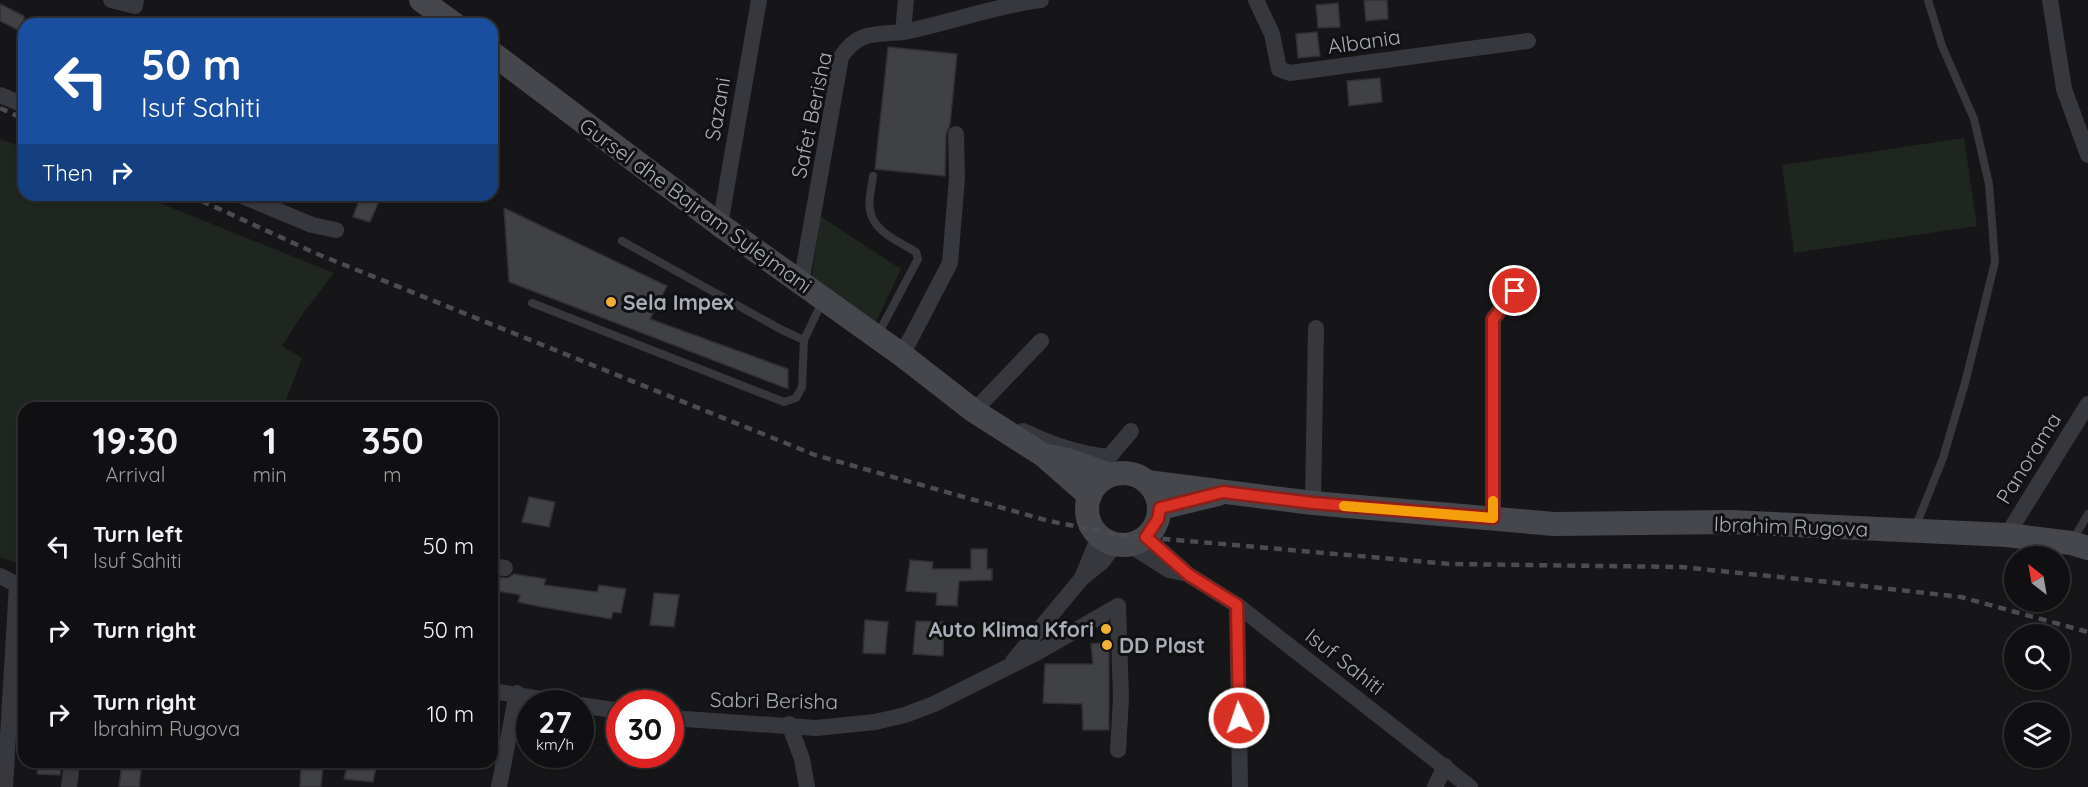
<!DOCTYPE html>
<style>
body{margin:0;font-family:Quicksand,sans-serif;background:#1e1e20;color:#f1f3f6;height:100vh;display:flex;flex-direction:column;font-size:22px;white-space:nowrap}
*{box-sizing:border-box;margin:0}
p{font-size:20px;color:#9c9d9f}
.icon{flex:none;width:33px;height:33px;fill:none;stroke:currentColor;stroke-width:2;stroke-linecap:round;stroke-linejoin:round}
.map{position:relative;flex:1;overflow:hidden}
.sheet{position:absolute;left:18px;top:402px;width:480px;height:366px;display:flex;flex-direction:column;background:#101012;border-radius:18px;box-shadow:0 2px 4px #0004,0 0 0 2px #303032}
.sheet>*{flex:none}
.top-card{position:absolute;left:18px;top:18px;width:480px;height:183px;border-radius:18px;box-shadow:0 2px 4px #0004,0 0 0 2px #303032;background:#1a4fa0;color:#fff;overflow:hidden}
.needle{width:39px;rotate:329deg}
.controls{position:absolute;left:2004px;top:546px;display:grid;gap:12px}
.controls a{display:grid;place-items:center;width:66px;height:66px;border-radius:50%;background:#101012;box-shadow:0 2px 4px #0004,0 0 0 2px #303032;font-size:30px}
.speed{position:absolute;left:516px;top:690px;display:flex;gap:12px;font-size:30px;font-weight:700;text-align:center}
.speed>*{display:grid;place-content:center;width:78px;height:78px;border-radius:50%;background:#101012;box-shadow:0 2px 4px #0004,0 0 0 2px #303032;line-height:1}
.speed small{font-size:15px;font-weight:400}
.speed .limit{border:9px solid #d22;background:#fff;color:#111}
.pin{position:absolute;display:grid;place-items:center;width:51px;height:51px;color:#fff;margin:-26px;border:3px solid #fff;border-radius:50%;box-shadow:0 2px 6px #0007}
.me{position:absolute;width:66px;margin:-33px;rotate:357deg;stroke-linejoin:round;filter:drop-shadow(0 0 4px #0008)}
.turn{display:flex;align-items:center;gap:21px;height:126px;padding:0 24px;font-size:27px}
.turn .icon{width:78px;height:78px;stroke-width:2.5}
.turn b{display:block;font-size:42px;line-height:51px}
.then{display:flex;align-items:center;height:57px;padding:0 24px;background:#0003;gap:12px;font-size:22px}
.eta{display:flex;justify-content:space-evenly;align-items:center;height:102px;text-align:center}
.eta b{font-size:36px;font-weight:700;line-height:42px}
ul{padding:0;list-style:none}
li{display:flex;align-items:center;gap:18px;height:84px;padding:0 24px}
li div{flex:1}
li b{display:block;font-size:22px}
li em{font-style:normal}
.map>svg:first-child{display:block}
.green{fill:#1e261f}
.building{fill:#404145;stroke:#303034;stroke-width:1.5}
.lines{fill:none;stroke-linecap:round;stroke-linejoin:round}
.lane{stroke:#37383d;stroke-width:8}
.street{stroke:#37383d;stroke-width:16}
.secondary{stroke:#45474d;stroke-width:24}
.rail{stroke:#4a4c52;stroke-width:4.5;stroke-dasharray:8 6;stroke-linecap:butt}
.route-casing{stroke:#8d1f18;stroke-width:15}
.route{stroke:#d93025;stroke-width:10}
.slow{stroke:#f59e0b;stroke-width:10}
.poi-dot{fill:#f2b134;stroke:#111113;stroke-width:2}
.labels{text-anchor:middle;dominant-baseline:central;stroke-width:6;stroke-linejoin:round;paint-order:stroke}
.street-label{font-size:21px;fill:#a8adb8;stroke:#111113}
.poi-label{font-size:21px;font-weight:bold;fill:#a8adb8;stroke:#111113;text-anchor:start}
</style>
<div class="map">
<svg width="2088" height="787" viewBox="0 0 2088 787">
<rect width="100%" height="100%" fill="#161618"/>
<g class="green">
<polygon points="1964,138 1977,226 1794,253 1782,165"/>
<polygon points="0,139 24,148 24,195 140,195 334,273 304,312 282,346 302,358 283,408 24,408 24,566 0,557"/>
<polygon points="820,216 901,269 875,324 811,284"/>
</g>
<g class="building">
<polygon points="1364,0 1387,0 1388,19 1366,21"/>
<polygon points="1338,3 1340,27 1318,28 1316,5"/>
<polygon points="0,4 24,16 24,33 0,21"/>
<polygon points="1317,32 1320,56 1298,58 1296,34"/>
<polygon points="888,47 957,54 950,125 946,134 945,176 875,169"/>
<polygon points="1380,78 1382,102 1349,106 1347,81"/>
<polygon points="361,195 379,201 370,222 353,217"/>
<polygon points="504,208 667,286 650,319 788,369 788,389 509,282"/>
<polygon points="529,497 555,502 549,527 522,522"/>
<polygon points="971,549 987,549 987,569 992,569 992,580 959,581 957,606 936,605 937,593 906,591 910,560 933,562 932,569 971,569"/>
<polygon points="514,574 546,579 544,585 597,592 599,585 626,589 621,613 613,612 611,619 542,607 518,602 520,595 492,590 492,577 508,578"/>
<polygon points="654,593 679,595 674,627 650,625"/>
<polygon points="865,620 888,622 885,654 863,653"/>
<polygon points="916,621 944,622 943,656 913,654"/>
<polygon points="1109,642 1109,730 1083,730 1082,704 1043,703 1045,664 1093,664 1091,644"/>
<polygon points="39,762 61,762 60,775 37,774"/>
<polygon points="122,762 142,762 139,787 119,787"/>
<polygon points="348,762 377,762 373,782 344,779"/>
<polygon points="301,763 323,765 321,787 300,787"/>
</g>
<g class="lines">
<g class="lane">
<path d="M873,176C872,186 868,200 870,210C873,232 900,242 916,252L918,259L877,336"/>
<polyline points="622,241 782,330 804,340"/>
<polyline points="532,303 784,402 796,398 802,387 804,340 822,302"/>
<polyline points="1915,528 1943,458 1965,383 1995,262 1989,184 1974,119 1942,46 1928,0"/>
<polyline points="2073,540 2088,514"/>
</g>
<g class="street">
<polyline points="111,0 135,6 136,0"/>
<polyline points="1256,0 1272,34 1279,69 1290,73 1528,41"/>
<polyline points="2050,0 2064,89 2088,155"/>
<path d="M903,32C949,23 994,6 1041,0"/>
<polyline points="0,95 24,105"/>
<polyline points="240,195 312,225 336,230"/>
<polyline points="720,225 759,0"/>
<path d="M801,283L841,57C858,31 874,35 903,32L906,0"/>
<polyline points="902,355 950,263 957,178 956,134"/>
<polyline points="974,411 1041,341"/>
<path d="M1023,431C1050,444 1079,454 1109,457L1131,431"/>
<polyline points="1313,503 1316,328"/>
<polyline points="1493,518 1493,319 1526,277"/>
<polyline points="2007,535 2088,404"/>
<polyline points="1146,537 1189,575 1237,605 1470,787"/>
<polyline points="1128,544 1169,570 1183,573"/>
<polyline points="492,566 505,568"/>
<polyline points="0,576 24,588"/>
<polyline points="1082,578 1099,536"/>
<polyline points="1237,605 1240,787"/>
<polyline points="1013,661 1082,578 1102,562 1115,544"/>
<polyline points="492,691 573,704"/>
<polyline points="580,705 620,711"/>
<polyline points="670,718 816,728 875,722 905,715 934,704 1038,652 1118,606"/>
<polyline points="789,724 802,759 807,787"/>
<polyline points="1118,750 1121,698 1118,606"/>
<polyline points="5,787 17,584"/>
<polyline points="69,787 72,762"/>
<polyline points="499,787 517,693"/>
<polyline points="1435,787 1445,766"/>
</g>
<g class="secondary">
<polyline points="421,0 454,24"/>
<polyline points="492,53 720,225 902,355 974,411 1043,455 1090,496"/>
<polyline points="1047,456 1068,460 1110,475"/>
<circle cx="1123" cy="509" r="36"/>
<polyline points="1147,482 1313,503 1554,524 1730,522 2007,535 2071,543 2088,548"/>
<polyline points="1160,508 1218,494"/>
</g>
<g class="rail">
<polyline points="0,108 24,119"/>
<polyline points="189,195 315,253 815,455 1049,521 1120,535 1450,564 1681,567 1828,582 1961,597 2088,632"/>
</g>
</g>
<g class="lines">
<g class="route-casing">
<polyline id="route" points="1239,718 1237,605 1189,575 1146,537 1158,519 1160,508 1223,492 1313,503 1493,518 1493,319 1515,291"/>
</g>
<use href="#route" class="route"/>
<polyline class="slow" points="1344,506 1493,518 1493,501"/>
</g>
<g class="poi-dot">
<circle cx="611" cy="302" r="6"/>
<circle cx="1106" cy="629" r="6"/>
<circle cx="1107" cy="645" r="6"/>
</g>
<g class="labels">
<g class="street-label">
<text transform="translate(1364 41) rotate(-8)">Albania</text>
<text transform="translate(717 109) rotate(-80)">Sazani</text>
<text transform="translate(811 115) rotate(-78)">Safet Berisha</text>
<text transform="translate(696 205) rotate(36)">Gursel dhe Bajram Sylejmani</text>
<text transform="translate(2028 458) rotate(-58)">Panorama</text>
<text transform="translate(1791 526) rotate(2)">Ibrahim Rugova</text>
<text transform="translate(1345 661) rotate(38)">Isuf Sahiti</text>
<text transform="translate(774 700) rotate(1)">Sabri Berisha</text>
</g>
<g class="poi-label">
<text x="623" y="302">Sela Impex</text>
<text x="1094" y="629" text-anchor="end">Auto Klima Kfori</text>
<text x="1119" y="645">DD Plast</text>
</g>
</g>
</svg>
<div class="controls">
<a><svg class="needle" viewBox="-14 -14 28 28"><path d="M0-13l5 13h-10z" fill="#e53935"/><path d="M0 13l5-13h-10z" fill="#9c9d9f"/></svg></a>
<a><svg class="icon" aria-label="search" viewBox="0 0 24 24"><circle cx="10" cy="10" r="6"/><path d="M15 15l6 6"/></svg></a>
<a><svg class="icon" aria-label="layers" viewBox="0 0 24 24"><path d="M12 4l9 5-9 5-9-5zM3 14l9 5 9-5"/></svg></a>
</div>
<div class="speed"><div>27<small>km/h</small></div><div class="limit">30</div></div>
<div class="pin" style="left:1515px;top:291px;background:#d93025"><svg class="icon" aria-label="arrive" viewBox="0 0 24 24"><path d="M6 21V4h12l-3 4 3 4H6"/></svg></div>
<svg class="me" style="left:1239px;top:718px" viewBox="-20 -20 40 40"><circle r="17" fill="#d93025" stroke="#fff" stroke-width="3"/><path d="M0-11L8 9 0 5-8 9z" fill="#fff"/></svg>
<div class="top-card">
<div class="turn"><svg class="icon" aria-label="left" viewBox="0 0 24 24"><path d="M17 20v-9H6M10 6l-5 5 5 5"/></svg><div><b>50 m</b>Isuf Sahiti</div></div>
<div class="then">Then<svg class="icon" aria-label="right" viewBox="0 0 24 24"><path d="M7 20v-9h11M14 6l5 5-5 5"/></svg></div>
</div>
<section class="sheet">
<div class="eta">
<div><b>19:30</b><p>Arrival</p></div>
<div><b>1</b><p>min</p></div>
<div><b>350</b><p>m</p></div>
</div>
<ul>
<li><svg class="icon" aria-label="left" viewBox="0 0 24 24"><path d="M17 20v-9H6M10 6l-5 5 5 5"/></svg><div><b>Turn left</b><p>Isuf Sahiti</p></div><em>50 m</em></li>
<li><svg class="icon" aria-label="right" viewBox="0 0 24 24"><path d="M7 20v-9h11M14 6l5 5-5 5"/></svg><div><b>Turn right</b></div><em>50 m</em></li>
<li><svg class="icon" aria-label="right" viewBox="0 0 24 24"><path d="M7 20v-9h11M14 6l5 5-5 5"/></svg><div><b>Turn right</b><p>Ibrahim Rugova</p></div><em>10 m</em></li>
</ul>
</section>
</div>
